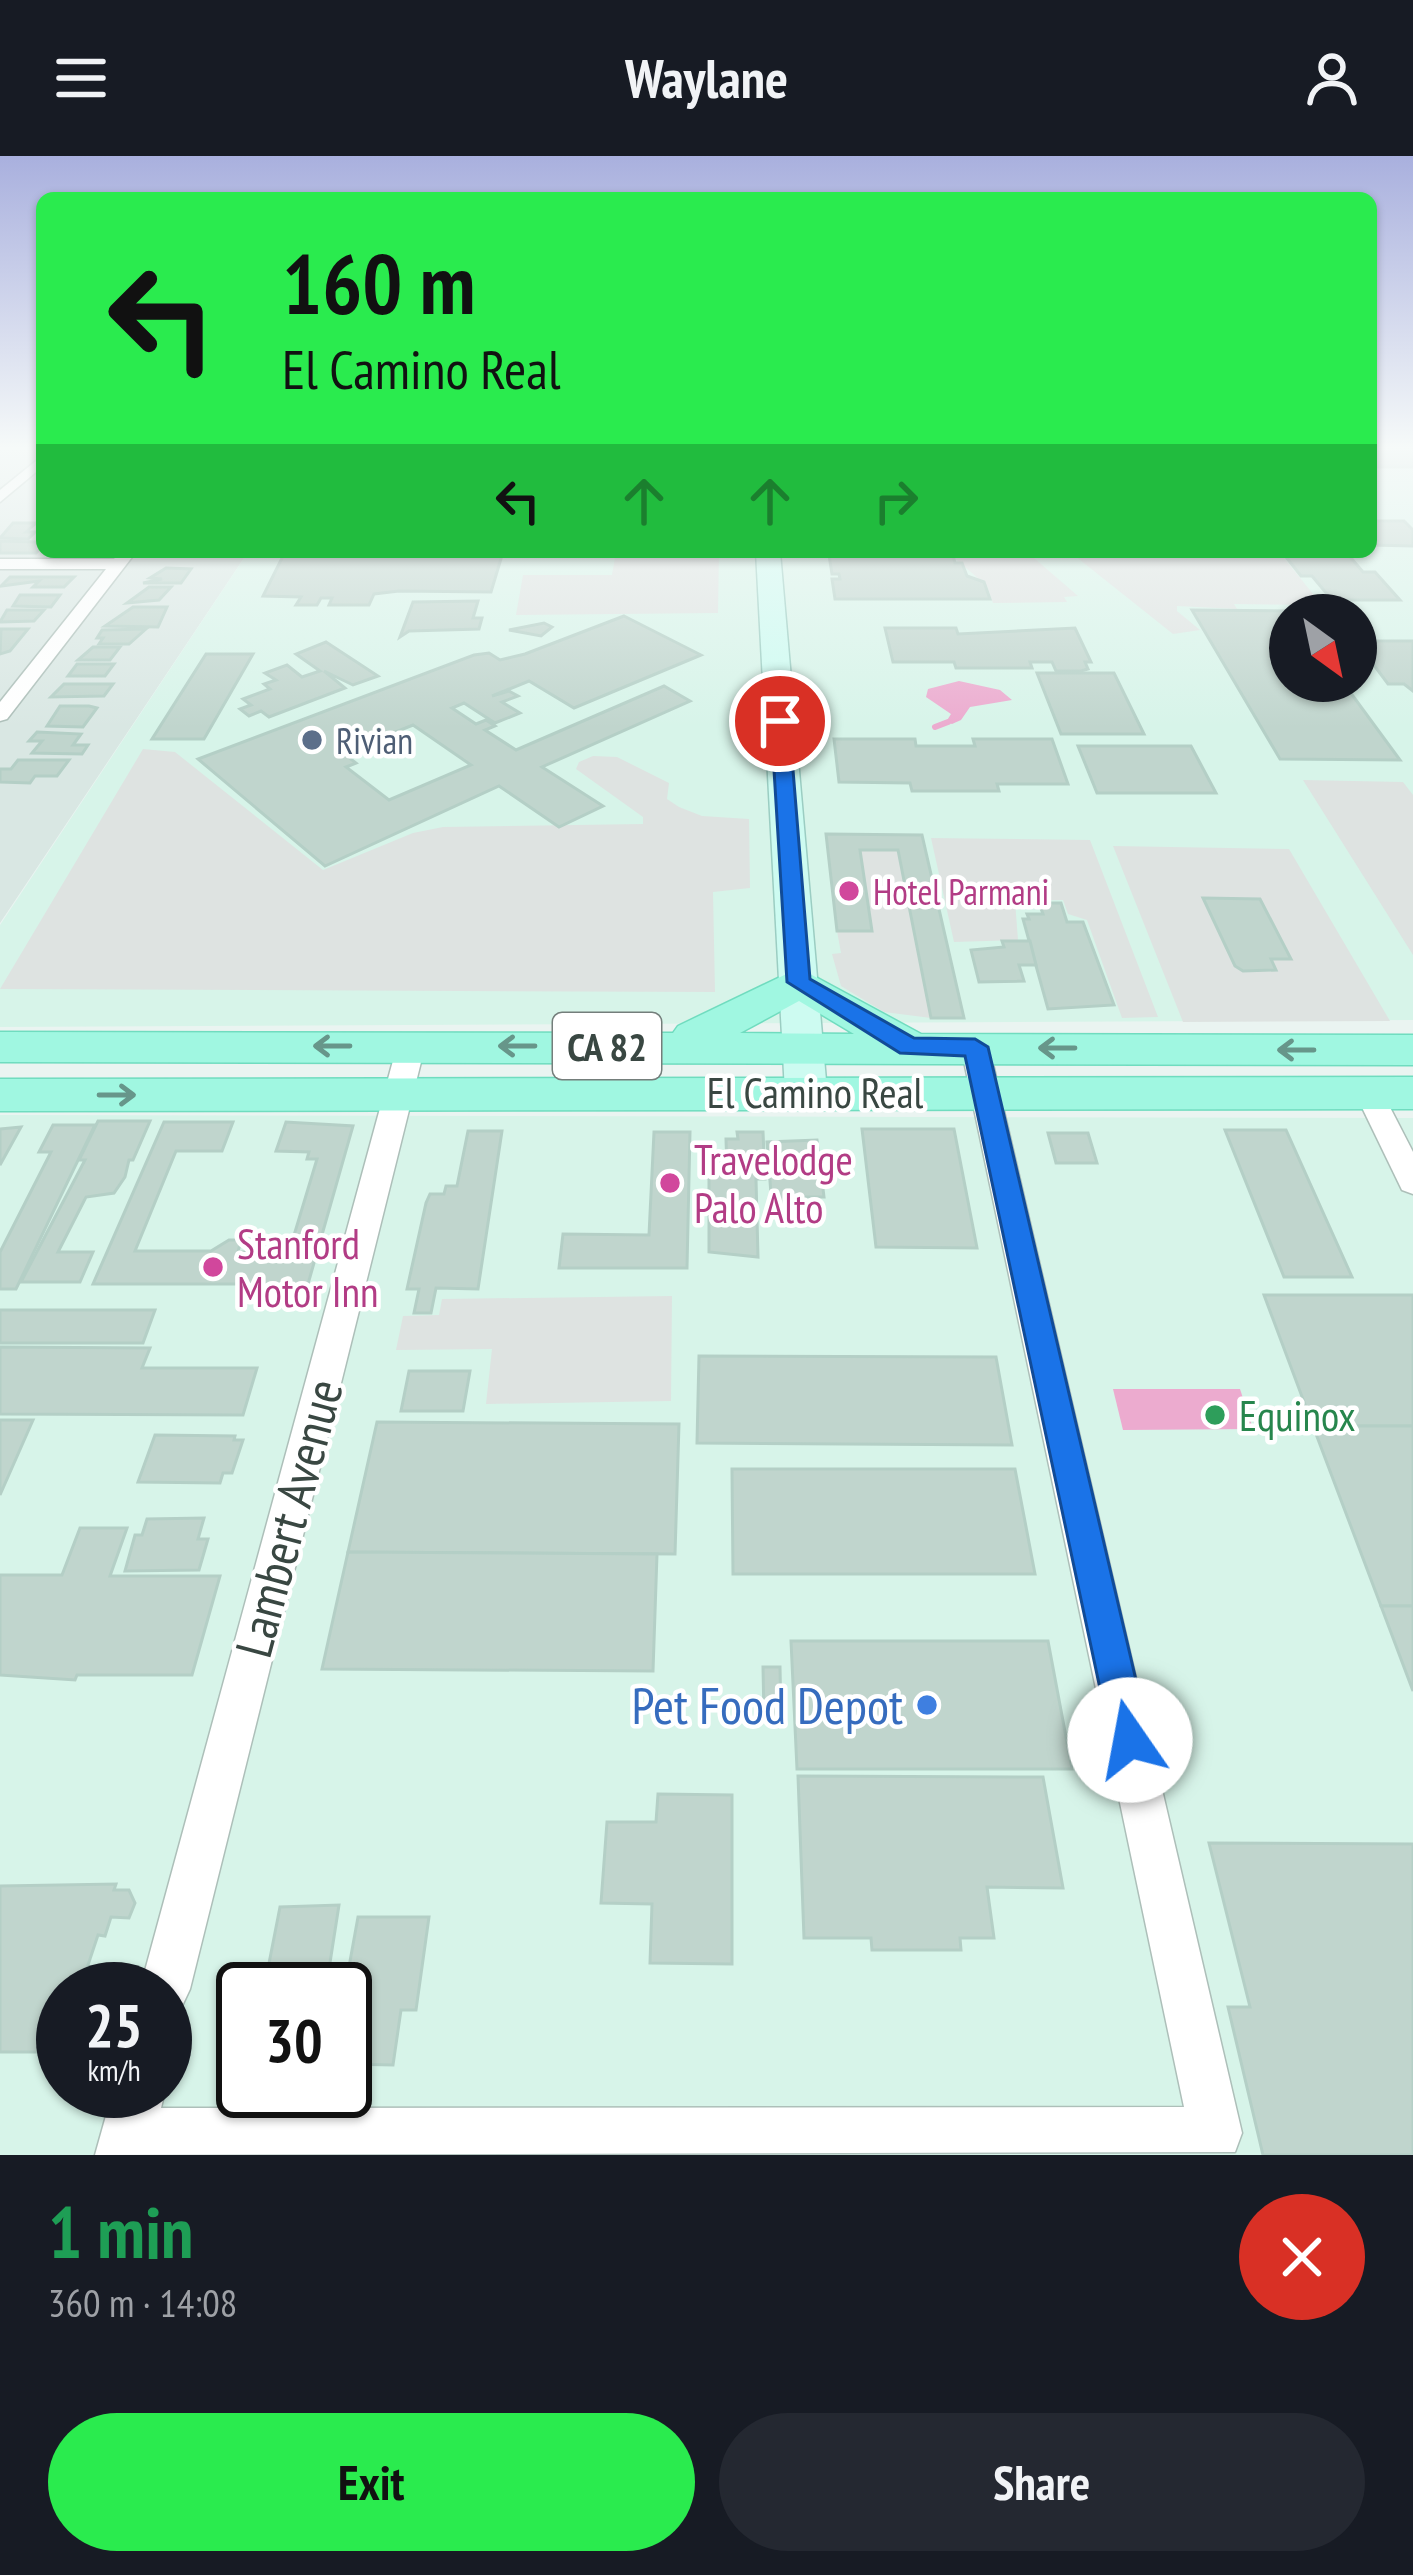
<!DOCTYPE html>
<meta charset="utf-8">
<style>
body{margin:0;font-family:"PT Sans Narrow",sans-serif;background:#242831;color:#f1f3f6;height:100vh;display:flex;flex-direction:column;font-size:45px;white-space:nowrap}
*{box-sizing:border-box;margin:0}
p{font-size:39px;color:#9ea1a6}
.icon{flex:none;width:66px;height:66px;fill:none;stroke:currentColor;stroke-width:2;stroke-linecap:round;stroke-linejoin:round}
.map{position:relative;height:1999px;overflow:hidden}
.drawer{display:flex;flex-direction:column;background:#171b24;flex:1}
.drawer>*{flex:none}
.top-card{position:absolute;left:36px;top:36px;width:1341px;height:366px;border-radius:18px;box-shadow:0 3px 9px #0004;background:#2aeb4e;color:#111;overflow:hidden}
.needle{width:78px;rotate:147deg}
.fabs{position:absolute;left:1269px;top:438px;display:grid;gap:24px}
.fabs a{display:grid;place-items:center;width:108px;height:108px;border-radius:50%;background:#171b24;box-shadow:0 3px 9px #0004;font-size:60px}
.speed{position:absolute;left:36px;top:1806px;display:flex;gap:24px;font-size:60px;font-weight:700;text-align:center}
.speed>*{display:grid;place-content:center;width:156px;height:156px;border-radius:50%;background:#171b24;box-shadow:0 3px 9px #0004;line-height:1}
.speed small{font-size:30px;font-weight:400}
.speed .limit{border:6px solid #111;border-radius:18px;background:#fff;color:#111}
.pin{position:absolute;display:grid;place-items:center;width:102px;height:102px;color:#fff;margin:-51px;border:6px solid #fff;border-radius:50%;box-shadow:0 3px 12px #0007}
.me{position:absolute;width:132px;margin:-66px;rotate:348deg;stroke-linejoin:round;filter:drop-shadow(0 0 9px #0008)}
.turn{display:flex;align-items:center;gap:42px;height:252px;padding:0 48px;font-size:54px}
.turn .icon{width:156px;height:156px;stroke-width:2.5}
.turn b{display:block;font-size:84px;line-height:102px}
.lanes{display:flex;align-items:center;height:114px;padding:0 48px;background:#0003;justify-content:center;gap:60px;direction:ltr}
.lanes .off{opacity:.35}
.round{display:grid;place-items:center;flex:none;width:126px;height:126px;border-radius:63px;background:#242831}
.head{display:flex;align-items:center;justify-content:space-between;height:204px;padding:0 48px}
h1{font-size:72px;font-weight:700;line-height:90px;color:#1e9e55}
.primary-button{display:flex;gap:24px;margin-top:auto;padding:24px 48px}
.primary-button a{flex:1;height:138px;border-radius:72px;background:#2aeb4e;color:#111;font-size:48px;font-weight:700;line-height:138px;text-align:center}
.primary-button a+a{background:#242831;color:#f1f3f6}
header{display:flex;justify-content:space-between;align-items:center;height:156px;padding:0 48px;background:#171b24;font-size:54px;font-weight:700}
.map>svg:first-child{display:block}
.residential{fill:#d9e7e3}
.commercial{fill:#d7f4e9;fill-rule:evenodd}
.parking{fill:#dee3e1}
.water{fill:#ecabcf}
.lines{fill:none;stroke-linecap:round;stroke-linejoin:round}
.stream{stroke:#ecabcf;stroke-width:6}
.building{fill:#c0d5cd;stroke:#b4cfc6;stroke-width:3;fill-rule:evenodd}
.street-casing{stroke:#adbfb9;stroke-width:3}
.secondary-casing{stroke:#9bcdc2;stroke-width:3}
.primary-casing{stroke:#70dcbf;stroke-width:3}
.street{fill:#fff;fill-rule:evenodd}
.secondary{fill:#cdfbf1;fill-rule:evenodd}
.primary{fill:#a0f7e1;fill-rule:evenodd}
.oneway{stroke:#67968a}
.route{fill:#1a73e8;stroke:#114b97;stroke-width:3}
.service-dot{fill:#5c6f8a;stroke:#fff;stroke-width:4.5}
.hotel-dot{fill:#d1479c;stroke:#fff;stroke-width:4.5}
.leisure-dot{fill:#2e9e5b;stroke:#fff;stroke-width:4.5}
.shop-dot{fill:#3f7fe0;stroke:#fff;stroke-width:4.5}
.labels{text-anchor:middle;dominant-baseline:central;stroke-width:9;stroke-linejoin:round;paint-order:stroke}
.far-service-label{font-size:36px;fill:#4e5e75;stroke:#fff;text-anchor:start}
.far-hotel-label{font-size:36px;fill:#b23c85;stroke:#fff;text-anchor:start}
.shield{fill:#fff;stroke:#747e7b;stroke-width:3}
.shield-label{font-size:39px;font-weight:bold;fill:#394742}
.street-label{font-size:42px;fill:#394742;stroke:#fff}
.hotel-label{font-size:42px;fill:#b23c85;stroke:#fff;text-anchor:start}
.leisure-label{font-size:42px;fill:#27864d;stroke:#fff;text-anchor:start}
.near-street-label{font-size:51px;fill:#394742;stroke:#fff}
.near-shop-label{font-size:51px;fill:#366cbe;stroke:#fff;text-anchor:end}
</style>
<header><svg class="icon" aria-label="menu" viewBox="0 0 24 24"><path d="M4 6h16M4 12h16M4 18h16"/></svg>Waylane<svg class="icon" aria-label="person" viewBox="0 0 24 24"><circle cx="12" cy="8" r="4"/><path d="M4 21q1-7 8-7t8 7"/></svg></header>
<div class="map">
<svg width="1413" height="1999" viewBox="0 0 1413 1999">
<rect width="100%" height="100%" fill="#eaf4f1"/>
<polygon class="residential" points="0,292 42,292 42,396 248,396 0,767"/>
<g class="commercial">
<path d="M1371,292H1413V864L0,871V769L248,396H1371ZM1290,459H1356V525H1290Z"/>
<path d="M0,959L1413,962V1999H0ZM63,1833H165V1935H63ZM243,1833H345V1935H243Z"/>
</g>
<g class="parking">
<polygon points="616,396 719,396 718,457 516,459 523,419 612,419"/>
<polygon points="831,396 1027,396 1078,440 1064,441 1067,446 993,447 987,430 951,399"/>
<polygon points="1070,396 1279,396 1322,449 1234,448 1237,453 1177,450 1177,455 1200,474 1173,478"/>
<polygon points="143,593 175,596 323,714 413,677 443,671 643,668 643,661 576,613 579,606 593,600 617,601 669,627 667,643 679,651 702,660 749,663 750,732 713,736 715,836 0,833"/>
<polygon points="1303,624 1403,626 1413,639 1413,799"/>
<polygon points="931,682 1090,684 1158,861 1122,862 1087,764 1068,758 1063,744 1015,745 1018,784 954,786"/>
<polygon points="1113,690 1289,693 1390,865 1183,866"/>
<polygon points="860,694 898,694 931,862 884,856 841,830 832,798 841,797 837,775 871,775"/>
<polygon points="672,1140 671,1245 486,1248 492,1193 396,1194 403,1160 439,1159 442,1143"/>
</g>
<g class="water">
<polygon points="959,525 1000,534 1012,544 970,551 961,564 952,568 946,566 951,558 926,541 928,533"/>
<polygon points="1113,1233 1240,1233 1253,1273 1123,1274"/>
</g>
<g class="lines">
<polyline class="stream" points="935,571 948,566"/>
</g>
<g class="building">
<rect x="1371" y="292" width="42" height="19"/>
<polygon points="1371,365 1404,365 1413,374 1413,390 1371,389"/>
<polygon points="13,367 36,367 26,376 35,376 28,383 0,382"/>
<polygon points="0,385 38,386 42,391 36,397 0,397"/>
<polygon points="285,396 503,396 491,436 399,435 374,438 369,449 329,449 332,442 321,442 317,449 296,449 301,441 263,440"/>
<polygon points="1282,396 1346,396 1363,416 1375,416 1400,444 1332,444 1312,420 1301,420"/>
<polygon points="829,399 953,399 955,407 962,407 967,420 984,426 990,443 835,443 832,423 840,423 839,418 832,418"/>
<polygon points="166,412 191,413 181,427 143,427 162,423 150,422"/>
<polygon points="10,421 74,421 64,431 33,431 39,425 1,430"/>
<polygon points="149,431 171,431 159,444 127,447"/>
<polygon points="20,439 60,439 51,451 13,450"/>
<polygon points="478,445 473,462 482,462 479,473 409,475 400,481 413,446"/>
<polygon points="133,451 167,451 158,471 105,470"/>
<polygon points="7,454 44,454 34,465 0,466"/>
<polygon points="1192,454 1291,455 1290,525 1342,525 1400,604 1280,603"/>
<path d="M624,460L701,499L574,552L529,525L492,540L509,535L518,540L502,546L520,557L495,567L464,547L452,552L476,568L486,564L495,570L485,574L516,594L664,530L690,545L542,611L603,650L559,671L499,630L325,710L198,603L474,499L489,497L500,504L525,498ZM413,569L471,609L389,644L346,611L356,607L343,597Z"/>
<polygon points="544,467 552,471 541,480 509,474"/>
<polygon points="885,472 956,472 958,478 1075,472 1091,506 1085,506 1088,513 1081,515 1056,515 1052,506 1030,506 1032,512 956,512 954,506 893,506"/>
<polygon points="1,473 28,473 10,495 0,498"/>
<polygon points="146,473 129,488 99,488 103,482 97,482 102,474"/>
<polygon points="1356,485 1413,485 1413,535 1404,528 1388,528"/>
<polygon points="326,486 378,520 353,529 324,515 345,532 269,561 261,555 249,560 240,553 251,549 243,543 270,533 264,528 276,524 265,517 287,509 302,521 320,515 296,498"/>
<polygon points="93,491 120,491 110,504 78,504"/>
<polygon points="206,498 253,498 204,583 152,583"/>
<polygon points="77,508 114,508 105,520 68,520"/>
<polygon points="1037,517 1114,517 1144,578 1061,578"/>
<polygon points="64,528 113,528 104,540 51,541"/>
<polygon points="60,550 89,550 97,552 83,571 47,570"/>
<polygon points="37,576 81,578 73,589 88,589 82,598 32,597 42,585 29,585"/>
<polygon points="834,583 915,583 916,590 975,590 973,583 1052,583 1068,628 997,628 999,635 912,635 910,627 839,626"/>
<polygon points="1078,590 1191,590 1216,637 1097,637"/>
<polygon points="18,604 69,604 57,620 35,620 30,627 0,626 0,613 11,613"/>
<polygon points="826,678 922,679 964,862 931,862 898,694 860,694 872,775 837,775"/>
<polygon points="1203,742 1260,743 1291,803 1271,803 1276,814 1243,815 1235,810"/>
<polygon points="1039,747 1061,747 1067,766 1083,766 1114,849 1048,853 1023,763 1029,763 1027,758 1043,758"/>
<polygon points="1002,785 1030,785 1036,809 1019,809 1024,825 979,826 971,794 1004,791"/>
<polygon points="98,965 150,965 133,1004 129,1004 125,1021 114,1037 86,1041 58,1096 93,1096 80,1126 21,1126 85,1004 79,1004"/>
<polygon points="164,966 233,966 222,995 176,995 135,1095 211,1095 229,1084 241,1084 238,1096 289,1096 317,1003 307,1003 309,996 276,995 286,966 353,970 308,1128 93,1128"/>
<polygon points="53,969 95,969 16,1133 0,1133 0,1096 51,996 39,996"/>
<polygon points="21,971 0,1009 0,973"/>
<polygon points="862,973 954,973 977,1092 876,1091"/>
<polygon points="1225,974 1286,974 1352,1121 1284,1121"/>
<polygon points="468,975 502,975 478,1133 436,1132 431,1157 414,1157 419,1133 407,1133 426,1047 430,1038 444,1038 446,1030 457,1030"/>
<polygon points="654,976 690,976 687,1112 559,1112 563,1078 649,1079"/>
<polygon points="737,976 763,976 765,1023 756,1023 758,1101 709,1096 709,1014 727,1014 726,983 738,983"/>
<polygon points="1048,977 1088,977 1097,1007 1056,1007"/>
<polygon points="817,984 824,1041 794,1041 795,1050 772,1051 767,986"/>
<polygon points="1264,1139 1413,1139 1413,1270 1313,1270"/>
<polygon points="0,1154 155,1154 143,1187 0,1187"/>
<polygon points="0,1191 150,1192 142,1212 257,1212 243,1259 0,1258"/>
<polygon points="699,1200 996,1201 1012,1289 697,1287"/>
<polygon points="409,1215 470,1215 463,1255 401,1255"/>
<polygon points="0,1264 33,1264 0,1339"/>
<polygon points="377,1266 679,1268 675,1398 348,1396"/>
<polygon points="1313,1270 1413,1270 1413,1450 1381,1450"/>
<polygon points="155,1279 235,1280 234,1284 243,1284 232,1317 223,1317 220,1327 138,1326"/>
<polygon points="732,1313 1015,1313 1035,1418 733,1418"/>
<polygon points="204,1362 198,1383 208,1383 199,1414 125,1415 135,1379 142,1379 147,1363"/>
<polygon points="80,1372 127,1372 110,1420 220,1420 192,1519 77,1519 75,1524 0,1519 0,1419 62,1419"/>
<polygon points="348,1396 657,1398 653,1515 322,1513"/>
<polygon points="1381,1450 1413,1450 1413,1535"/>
<polygon points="791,1485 1048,1485 1072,1613 797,1613"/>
<polygon points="763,1511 780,1511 781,1562 764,1561"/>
<polygon points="798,1620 1043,1621 1063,1732 987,1731 994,1782 960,1782 961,1794 872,1794 871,1782 804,1782"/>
<polygon points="658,1638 732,1639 732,1808 650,1807 652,1748 601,1747 607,1666 656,1666"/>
<polygon points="1209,1687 1413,1688 1413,1999 1263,1999 1228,1851 1250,1851"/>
<polygon points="116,1728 114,1734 129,1734 135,1747 129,1762 111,1761 105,1780 98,1779 80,1833 63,1833 63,1910 43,1911 47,1896 0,1896 0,1730"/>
<polygon points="339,1749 329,1813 309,1814 306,1833 264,1833 280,1751"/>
<polygon points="358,1761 429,1761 416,1854 401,1854 393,1909 345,1908 345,1833"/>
</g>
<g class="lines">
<g class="street-casing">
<g id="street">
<polygon points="42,300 42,311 0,346 0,334"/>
<polygon points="120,396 136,396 7,563 0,565 0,546 106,413 0,413 0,403 114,403"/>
<polygon points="411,881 425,890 190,1833 182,1850 165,1858 165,1833 140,1833 397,890"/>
<polygon points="975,881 989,891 1242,1977 1235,1996 95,1999 113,1935 165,1935 161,1952 1184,1951 961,891"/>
<polygon points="1369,927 1379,930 1413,996 1413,1038 1402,1034 1355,937"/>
</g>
</g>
<g class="secondary-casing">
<polygon id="secondary" points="756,396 780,396 827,936 821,947 806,951 791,947 785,936"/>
</g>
<g class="primary-casing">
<g id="primary">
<path d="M799,812L921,878L1413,879V909L0,906V876L673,877L678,870ZM799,845L854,878L740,877Z"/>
<polygon points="1413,921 1413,953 0,955 0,923"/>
</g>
</g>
<use href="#street" class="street"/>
<use href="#secondary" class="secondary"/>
<use href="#primary" class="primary"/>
</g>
<defs><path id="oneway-shaft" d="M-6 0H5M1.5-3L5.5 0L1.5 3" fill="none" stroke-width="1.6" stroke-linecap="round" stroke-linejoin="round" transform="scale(3)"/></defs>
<g class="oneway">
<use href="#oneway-shaft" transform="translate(332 890) rotate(180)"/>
<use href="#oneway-shaft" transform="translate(517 890) rotate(-180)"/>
<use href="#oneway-shaft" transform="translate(1057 892) rotate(-180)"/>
<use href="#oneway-shaft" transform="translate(1296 894) rotate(-180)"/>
<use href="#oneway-shaft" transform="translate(117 939)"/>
</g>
<linearGradient id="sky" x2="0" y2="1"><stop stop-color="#a9b0de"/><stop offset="0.51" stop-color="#f6faf9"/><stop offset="1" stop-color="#f6faf9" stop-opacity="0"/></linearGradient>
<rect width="1413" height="572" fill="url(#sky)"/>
<polygon class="route" points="780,560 789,565 810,823 914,882 975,883 988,891 1150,1584 1144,1598 1130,1603 1116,1598 1111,1584 965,900 900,897 787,826 771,565"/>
<circle class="service-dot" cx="312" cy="584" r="12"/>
<g class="hotel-dot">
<circle cx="849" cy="735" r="12"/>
<circle cx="670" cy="1027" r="12"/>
<circle cx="213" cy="1111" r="12"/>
</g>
<circle class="leisure-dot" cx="1215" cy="1259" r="12"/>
<circle class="shop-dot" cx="927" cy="1549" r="12"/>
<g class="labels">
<g class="far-service-label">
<text x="336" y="584">Rivian</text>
</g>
<g class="far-hotel-label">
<text x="873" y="735">Hotel Parmani</text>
</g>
<rect class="shield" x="553" y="857" width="108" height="66" rx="9"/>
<g class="shield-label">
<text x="607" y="890">CA 82</text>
</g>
<g class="street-label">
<text x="815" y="936">El Camino Real</text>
</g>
<g class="hotel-label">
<text x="694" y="1003">Travelodge<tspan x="694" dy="48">Palo Alto</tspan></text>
<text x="237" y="1087">Stanford<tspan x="237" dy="48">Motor Inn</tspan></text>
</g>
<g class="leisure-label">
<text x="1239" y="1259">Equinox</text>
</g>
<g class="near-street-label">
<text transform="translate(288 1362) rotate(-75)">Lambert Avenue</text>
</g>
<g class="near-shop-label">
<text x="903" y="1549">Pet Food Depot</text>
</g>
</g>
</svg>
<div class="fabs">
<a><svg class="needle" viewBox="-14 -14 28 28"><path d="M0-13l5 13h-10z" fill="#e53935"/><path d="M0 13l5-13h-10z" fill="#9ea1a6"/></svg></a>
</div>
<div class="speed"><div>25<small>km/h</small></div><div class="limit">30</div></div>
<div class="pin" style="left:780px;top:565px;background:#d93025"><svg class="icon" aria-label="arrive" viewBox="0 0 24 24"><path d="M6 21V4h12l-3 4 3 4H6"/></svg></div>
<svg class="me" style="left:1130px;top:1584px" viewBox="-20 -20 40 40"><circle r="19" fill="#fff"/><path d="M0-13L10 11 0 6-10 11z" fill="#1a73e8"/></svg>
<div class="top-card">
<div class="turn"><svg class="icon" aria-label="left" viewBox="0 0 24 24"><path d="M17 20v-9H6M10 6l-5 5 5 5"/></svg><div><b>160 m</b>El Camino Real</div></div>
<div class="lanes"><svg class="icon" aria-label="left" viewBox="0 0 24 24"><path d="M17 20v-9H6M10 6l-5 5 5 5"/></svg><svg class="icon off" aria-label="ahead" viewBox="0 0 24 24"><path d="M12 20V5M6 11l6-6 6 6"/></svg><svg class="icon off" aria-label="ahead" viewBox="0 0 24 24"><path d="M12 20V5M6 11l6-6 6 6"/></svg><svg class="icon off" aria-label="right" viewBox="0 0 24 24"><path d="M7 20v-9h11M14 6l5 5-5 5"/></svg></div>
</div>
</div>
<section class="drawer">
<div class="head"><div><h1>1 min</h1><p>360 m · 14:08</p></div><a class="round" style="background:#d93025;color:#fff"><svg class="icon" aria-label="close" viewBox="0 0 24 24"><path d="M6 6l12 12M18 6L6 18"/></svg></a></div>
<div class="primary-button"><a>Exit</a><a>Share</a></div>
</section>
